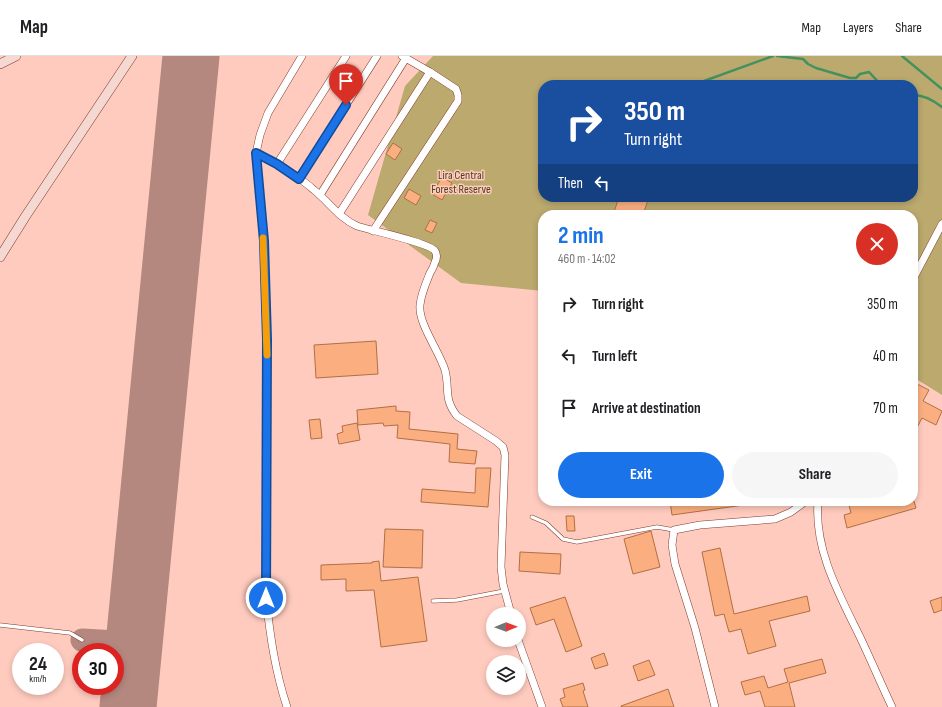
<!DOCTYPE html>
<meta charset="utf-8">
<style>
body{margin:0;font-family:"Sofia Sans Condensed",sans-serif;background:#f6f6f6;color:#202124;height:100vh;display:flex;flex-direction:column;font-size:15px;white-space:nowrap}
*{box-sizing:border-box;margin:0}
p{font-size:13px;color:#757577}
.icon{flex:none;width:22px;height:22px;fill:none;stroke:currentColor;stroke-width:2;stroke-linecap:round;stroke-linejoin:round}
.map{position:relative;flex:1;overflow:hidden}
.panel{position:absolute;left:538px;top:154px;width:380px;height:296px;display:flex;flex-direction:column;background:#fff;border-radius:16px;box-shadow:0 2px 6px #0003}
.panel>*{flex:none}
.banner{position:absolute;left:538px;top:24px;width:380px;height:122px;border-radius:16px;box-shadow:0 2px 6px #0003;background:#1a4fa0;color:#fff;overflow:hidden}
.needle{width:26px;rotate:89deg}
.controls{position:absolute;left:486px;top:551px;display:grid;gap:8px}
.controls a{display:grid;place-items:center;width:40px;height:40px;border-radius:50%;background:#fff;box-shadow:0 2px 6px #0003;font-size:20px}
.speed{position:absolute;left:12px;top:587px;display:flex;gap:8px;font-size:20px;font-weight:700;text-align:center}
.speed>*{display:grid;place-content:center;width:52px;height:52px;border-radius:50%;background:#fff;box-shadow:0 2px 6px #0003;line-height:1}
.speed small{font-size:10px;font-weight:400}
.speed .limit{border:6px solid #d22;background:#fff;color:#111}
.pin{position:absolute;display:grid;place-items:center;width:34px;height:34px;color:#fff;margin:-41px -17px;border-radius:50% 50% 50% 0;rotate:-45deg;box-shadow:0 0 4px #0007}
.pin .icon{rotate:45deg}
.me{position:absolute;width:44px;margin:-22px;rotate:0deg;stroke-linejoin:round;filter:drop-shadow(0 0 3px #0008)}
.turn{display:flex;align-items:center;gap:14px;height:84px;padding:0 20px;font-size:18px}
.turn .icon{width:52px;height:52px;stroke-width:2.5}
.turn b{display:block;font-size:28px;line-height:34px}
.then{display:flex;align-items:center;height:38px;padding:0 20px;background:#0003;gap:8px;font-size:15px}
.round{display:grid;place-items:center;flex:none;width:42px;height:42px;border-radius:21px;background:#f6f6f6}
.headline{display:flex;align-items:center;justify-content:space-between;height:68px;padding:0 20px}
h1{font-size:24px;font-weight:700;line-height:30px;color:#1a73e8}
.button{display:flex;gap:8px;margin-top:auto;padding:8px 20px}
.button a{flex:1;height:46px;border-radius:24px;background:#1a73e8;color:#fff;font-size:16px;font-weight:700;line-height:46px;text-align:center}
.button a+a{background:#f6f6f6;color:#202124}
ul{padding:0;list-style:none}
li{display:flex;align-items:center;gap:12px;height:52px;padding:0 20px}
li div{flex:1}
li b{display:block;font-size:15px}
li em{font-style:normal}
header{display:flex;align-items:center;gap:24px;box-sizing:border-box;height:56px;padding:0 20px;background:#fff;border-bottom:1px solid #e0e0e0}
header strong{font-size:19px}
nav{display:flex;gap:22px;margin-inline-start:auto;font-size:14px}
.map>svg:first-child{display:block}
.green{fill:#bba96e;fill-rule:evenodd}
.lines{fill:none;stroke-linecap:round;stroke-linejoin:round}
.stream{stroke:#44915f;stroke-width:2.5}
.taxiway{stroke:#b4887f;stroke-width:23}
.runway{stroke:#b4887f;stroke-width:57}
.building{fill:#fbaf80;stroke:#b16f43}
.lane-casing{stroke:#833b2c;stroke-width:4.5}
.street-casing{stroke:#833b2c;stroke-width:8}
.secondary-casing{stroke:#833b2c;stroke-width:10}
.lane{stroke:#fff;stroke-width:3.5}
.street{stroke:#fff;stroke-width:7}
.secondary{stroke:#f5d8d2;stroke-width:9}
.route-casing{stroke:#114b97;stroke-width:10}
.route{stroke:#1a73e8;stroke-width:7}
.slow{stroke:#f59e0b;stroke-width:7}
.labels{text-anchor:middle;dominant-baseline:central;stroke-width:3;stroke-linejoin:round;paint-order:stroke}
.park-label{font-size:12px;fill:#493f1a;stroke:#ffcbbf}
</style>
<header>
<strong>Map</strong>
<nav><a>Map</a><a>Layers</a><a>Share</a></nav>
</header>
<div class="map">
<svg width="942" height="651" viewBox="0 0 942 651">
<rect width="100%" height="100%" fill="#ffcbbf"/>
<path class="green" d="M433,0H942V339L913,321V159H543V235L461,227L368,159L405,30ZM543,29H913V141H543Z"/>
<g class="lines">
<g class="stream">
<polyline points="777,0 803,3 808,8 816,12 850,22 856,22 860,18 869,16 881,29"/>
<polyline points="902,0 942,33"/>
<polyline points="693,29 773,0"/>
<path d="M913,39C924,39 933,44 942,51"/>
</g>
<polyline class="taxiway" points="82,584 135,587"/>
<polyline class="runway" points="128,651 191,0"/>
</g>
<g class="building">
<polygon points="393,87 402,93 395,104 386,98"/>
<polygon points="442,121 452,127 442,144 432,138"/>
<polygon points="409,133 421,140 416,149 404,142"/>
<polygon points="619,141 649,141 643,159 613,159"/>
<polygon points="430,164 437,167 432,177 425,174"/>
<polygon points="376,285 378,318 316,322 314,289"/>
<polygon points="913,326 929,334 923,345 942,355 936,369 922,362 913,379"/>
<polygon points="396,350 396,355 410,356 409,373 458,378 457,393 477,395 475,408 449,406 450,388 397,382 398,369 384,370 383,367 358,369 357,354"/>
<polygon points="320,363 322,382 311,383 309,364"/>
<polygon points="357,367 360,384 339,388 337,378 343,376 342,370"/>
<polygon points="476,412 491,412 488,451 421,446 422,433 475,437"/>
<polygon points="670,445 743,445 744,449 672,459"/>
<polygon points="865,445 914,445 916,452 847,472 844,459 851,457 849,449"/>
<polygon points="566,460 574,460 575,475 567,475"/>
<polygon points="385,473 423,474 422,512 383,511"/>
<polygon points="651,475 660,511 633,518 624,483"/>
<polygon points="720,492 734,558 807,540 810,555 769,565 776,590 748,598 741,573 729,576 724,558 715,560 702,496"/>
<polygon points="520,496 561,498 560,518 519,515"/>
<polygon points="379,505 381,525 418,521 427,585 381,591 374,534 346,535 346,523 321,524 321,509 372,507 372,506"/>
<polygon points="565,541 582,590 566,596 554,563 536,569 530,552"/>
<polygon points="942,541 942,554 934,557 930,545"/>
<polygon points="604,597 608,609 595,613 591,602"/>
<polygon points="822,603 826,617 789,627 795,651 765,651 760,635 745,639 741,626 764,620 768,632 788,626 784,613"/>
<polygon points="649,604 655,619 638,625 633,610"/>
<polygon points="583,627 585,634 583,635 588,651 563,651 560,643 565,641 563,633"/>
<polygon points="668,633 674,651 621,651 621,650"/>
</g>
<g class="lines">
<g class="lane-casing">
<g id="lane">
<polyline points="532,461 546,467 563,483 577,486 657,471 674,474"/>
<polyline points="433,545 457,544 504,535"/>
<polyline points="0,569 70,577 82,584"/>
</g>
</g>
<g class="street-casing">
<g id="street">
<path d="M256,97C276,107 297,119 314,134C329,146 339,162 357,170C369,174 430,187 435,195C437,198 437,203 435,206C434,210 432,214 430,217C426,227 421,238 420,249C418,267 439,295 445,314C450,333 443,342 457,360L496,385L503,391L505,399L501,511L503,528L511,558"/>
<polyline points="277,108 346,0"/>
<polyline points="299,123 377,0"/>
<polyline points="320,139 406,2"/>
<polyline points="339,158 430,16"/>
<polyline points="373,175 458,45 458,39 456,33 430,16 402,0"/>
<polyline points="913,223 942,168"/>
<path d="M818,445C814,494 839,538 860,581C871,604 881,628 892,651"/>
<polyline points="518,584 542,651"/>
<path d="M287,651C275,615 270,579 266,542L267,284L264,185L256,97L260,79L268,57L302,0"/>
<polyline points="715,651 695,572 675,508 672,489 674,474 700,469 775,463 791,456 806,445"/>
</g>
</g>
<g class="secondary-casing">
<g id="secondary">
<polyline points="0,8 16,0"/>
<polyline points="0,201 25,161 132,0"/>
</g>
</g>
<use href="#lane" class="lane"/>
<use href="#street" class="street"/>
<use href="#secondary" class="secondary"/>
</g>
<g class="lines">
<g class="route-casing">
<polyline id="route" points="266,542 267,284 264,185 256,97 277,108 299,123 346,49"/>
</g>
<use href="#route" class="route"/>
<polyline class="slow" points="263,182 267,299"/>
</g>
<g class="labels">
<g class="park-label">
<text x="461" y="119">Lira Central<tspan x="461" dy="14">Forest Reserve</tspan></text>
</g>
</g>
</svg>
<div class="controls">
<a><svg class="needle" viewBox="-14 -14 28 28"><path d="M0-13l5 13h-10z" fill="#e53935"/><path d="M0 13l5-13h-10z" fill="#757577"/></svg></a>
<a><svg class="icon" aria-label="layers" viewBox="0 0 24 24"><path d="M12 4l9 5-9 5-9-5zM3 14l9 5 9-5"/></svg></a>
</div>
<div class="speed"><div>24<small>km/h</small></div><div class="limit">30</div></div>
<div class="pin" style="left:346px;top:49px;background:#d93025"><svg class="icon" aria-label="arrive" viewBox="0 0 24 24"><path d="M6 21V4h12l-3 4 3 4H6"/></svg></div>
<svg class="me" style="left:266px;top:542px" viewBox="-20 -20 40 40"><circle r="17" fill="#1a73e8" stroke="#fff" stroke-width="3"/><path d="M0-11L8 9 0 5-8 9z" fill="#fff"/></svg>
<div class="banner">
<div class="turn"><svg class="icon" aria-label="right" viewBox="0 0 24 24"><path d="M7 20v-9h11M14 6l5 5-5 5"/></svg><div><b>350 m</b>Turn right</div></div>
<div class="then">Then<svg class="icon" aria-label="left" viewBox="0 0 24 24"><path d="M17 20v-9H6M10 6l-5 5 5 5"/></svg></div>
</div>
<section class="panel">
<div class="headline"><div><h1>2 min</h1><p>460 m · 14:02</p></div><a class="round" style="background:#d93025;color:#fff"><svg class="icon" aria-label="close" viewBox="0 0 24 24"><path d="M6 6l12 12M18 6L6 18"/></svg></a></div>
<ul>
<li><svg class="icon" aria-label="right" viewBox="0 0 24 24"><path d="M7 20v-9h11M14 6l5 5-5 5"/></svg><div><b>Turn right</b></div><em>350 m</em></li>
<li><svg class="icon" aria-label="left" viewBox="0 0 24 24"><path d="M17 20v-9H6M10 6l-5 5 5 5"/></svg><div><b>Turn left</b></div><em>40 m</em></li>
<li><svg class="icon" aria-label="arrive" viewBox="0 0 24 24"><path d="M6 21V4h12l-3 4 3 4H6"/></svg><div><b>Arrive at destination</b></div><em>70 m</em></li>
</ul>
<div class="button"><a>Exit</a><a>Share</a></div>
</section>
</div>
